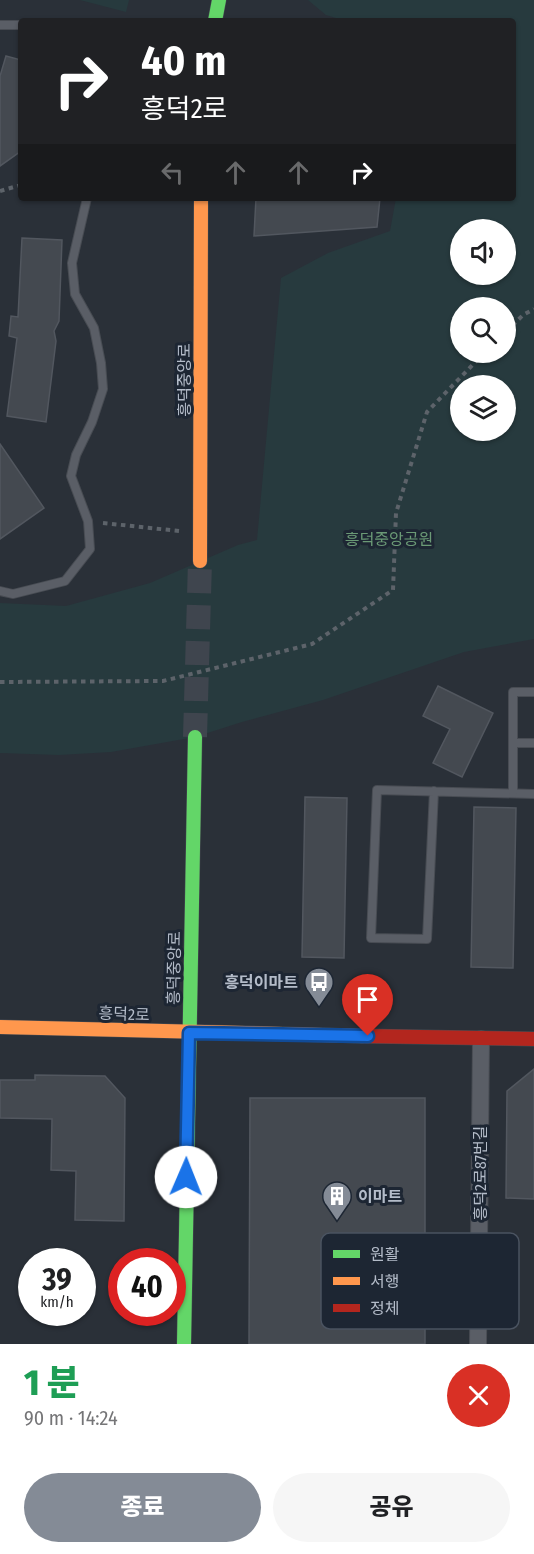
<!DOCTYPE html>
<html lang="ko">
<meta charset="utf-8">
<style>
body{margin:0;font-family:"Fira Sans Condensed","Noto Sans KR",sans-serif;background:#f6f6f6;color:#202124;height:100vh;display:flex;flex-direction:column;font-size:22px;white-space:nowrap}
*{box-sizing:border-box;margin:0}
p{font-size:20px;color:#757577}
.icon{flex:none;width:33px;height:33px;fill:none;stroke:currentColor;stroke-width:2;stroke-linecap:round;stroke-linejoin:round}
.map{position:relative;height:1344px;overflow:hidden}
.side{display:flex;flex-direction:column;background:#fff;flex:1}
.side>*{flex:none}
.top-card{position:absolute;left:18px;top:18px;width:498px;height:183px;border-radius:6px;box-shadow:0 2px 4px #0004;background:#202124;color:#fff;overflow:hidden}
.buttons{position:absolute;left:450px;top:219px;display:grid;gap:12px}
.buttons a{display:grid;place-items:center;width:66px;height:66px;border-radius:50%;background:#fff;box-shadow:0 2px 4px #0004;font-size:30px}
.speed{position:absolute;left:18px;top:1248px;display:flex;gap:12px;font-size:30px;font-weight:700;text-align:center}
.speed>*{display:grid;place-content:center;width:78px;height:78px;border-radius:50%;background:#fff;box-shadow:0 2px 4px #0004;line-height:1}
.speed small{font-size:15px;font-weight:400}
.speed .limit{border:9px solid #d22;background:#fff;color:#111}
.pin{position:absolute;display:grid;place-items:center;width:51px;height:51px;color:#fff;margin:-62px -26px;border-radius:50% 50% 50% 0;rotate:-45deg;box-shadow:0 0 6px #0007}
.pin .icon{rotate:45deg}
.me{position:absolute;width:66px;margin:-33px;rotate:1deg;stroke-linejoin:round;filter:drop-shadow(0 0 4px #0008)}
.turn{display:flex;align-items:center;gap:21px;height:126px;padding:0 24px;font-size:27px}
.turn .icon{width:78px;height:78px;stroke-width:2.5}
.turn b{display:block;font-size:42px;line-height:51px}
.lanes{display:flex;align-items:center;height:57px;padding:0 24px;background:#0003;justify-content:center;gap:30px;direction:ltr}
.lanes .off{opacity:.35}
.round{display:grid;place-items:center;flex:none;width:63px;height:63px;border-radius:32px;background:#f6f6f6}
.overview{display:flex;align-items:center;justify-content:space-between;height:102px;padding:0 24px}
h1{font-size:36px;font-weight:800;line-height:45px;color:#1e9e55}
.action{display:flex;gap:12px;margin-top:auto;padding:12px 24px}
.action a{flex:1;height:69px;border-radius:36px;background:#848b96;color:#fff;font-size:24px;font-weight:800;line-height:69px;text-align:center}
.action a+a{background:#f6f6f6;color:#202124}
.map>svg:first-child{display:block}
.green{fill:#273a3e;fill-rule:evenodd}
.building{fill:#444950;stroke:#52575f;stroke-width:1.5}
.lines{fill:none;stroke-linecap:round;stroke-linejoin:round}
.secondary-tunnel{stroke:#3f454e;stroke-width:24;stroke-dasharray:24 12;stroke-linecap:butt}
.lane-casing{stroke:#484c53;stroke-width:10}
.street-casing{stroke:#484c53;stroke-width:18}
.fast-casing{stroke:#484c53;stroke-width:15}
.slow-casing{stroke:#484c53;stroke-width:15}
.jam-casing{stroke:#484c53;stroke-width:15}
.path{stroke:#5d636a;stroke-width:4;stroke-dasharray:4.5 4.5;stroke-linecap:butt}
.lane{stroke:#5a5e66;stroke-width:8}
.street{stroke:#5a5e66;stroke-width:16}
.fast{stroke:#63d668;stroke-width:14}
.slow{stroke:#ff974d;stroke-width:14}
.jam{stroke:#b3261e;stroke-width:14}
.route-casing{stroke:#114b97;stroke-width:15}
.route{stroke:#1a73e8;stroke-width:10}
.labels{text-anchor:middle;dominant-baseline:central;stroke-width:6;stroke-linejoin:round;paint-order:stroke}
.street-label{font-size:16px;fill:#b4bcc9;stroke:#1d2633}
.park-label{font-size:16px;fill:#6b9a76;stroke:#1d2633}
.poi-label{font-size:16px;font-weight:bold;fill:#b4bcc9;stroke:#1d2633;text-anchor:end}
.key{fill:#1d2633;stroke:#4a5360;stroke-width:1.5}
.key-label{font-size:16px;fill:#b4bcc9}
</style>
<div class="map">
<svg width="534" height="1344" viewBox="0 0 534 1344">
<rect width="100%" height="100%" fill="#2a3038"/>
<g class="green">
<polygon points="80,0 129,0 126,12"/>
<path d="M308,0H534V639L464,652L323,700L242,722L195,737L111,752L59,755L0,753V603L66,606L150,583L238,545L257,540L281,278L328,253L390,231L396,198H513V21H346L326,15ZM460,230H506V274H460ZM460,308H506V352H460ZM460,386H506V430H460Z"/>
</g>
<g class="building">
<polygon points="6,56 21,60 21,151 0,166 0,76"/>
<polygon points="256,198 380,198 377,227 254,236"/>
<polygon points="22,238 62,240 59,321 54,331 56,341 46,422 7,416 17,338 9,336 11,316 18,317"/>
<polygon points="0,444 44,508 0,539"/>
<polygon points="438,686 493,713 462,777 433,763 450,729 423,716"/>
<polygon points="305,797 347,798 344,958 302,957"/>
<polygon points="474,807 516,808 513,968 471,967"/>
<polygon points="534,1069 534,1199 506,1198 507,1091"/>
<polygon points="35,1075 105,1076 125,1098 124,1221 75,1220 76,1171 51,1170 52,1119 0,1118 0,1080 35,1080"/>
<polygon points="250,1098 425,1098 425,1344 249,1344"/>
</g>
<g class="lines">
<polyline class="secondary-tunnel" points="195,737 200,561"/>
<g class="lane-casing">
<g id="lane">
<polyline points="0,25 21,25"/>
<polyline points="0,591 13,594 65,581 90,549 88,521 71,476 76,455 92,422 103,389 101,363 94,328 75,294 72,263 87,198"/>
<polyline points="513,743 534,743"/>
<polyline points="434,791 427,939 371,938 377,790 534,794"/>
<polyline points="513,793 513,692 534,692"/>
</g>
</g>
<g class="street-casing">
<polyline id="street" points="478,1344 481,1039"/>
</g>
<g class="fast-casing">
<g id="fast">
<polyline points="215,21 219,0"/>
<polyline points="184,1344 195,737"/>
</g>
</g>
<g class="slow-casing">
<g id="slow">
<polyline points="200,561 201,198"/>
<polyline points="0,1027 362,1036"/>
</g>
</g>
<g class="jam-casing">
<polyline id="jam" points="362,1036 534,1039"/>
</g>
<g class="path">
<polyline points="0,191 21,185"/>
<polyline points="506,332 523,315 534,309"/>
<polyline points="103,523 179,531"/>
<polyline points="0,682 163,681 312,644 393,590 396,513 427,412 485,352"/>
</g>
<use href="#lane" class="lane"/>
<use href="#street" class="street"/>
<use href="#fast" class="fast"/>
<use href="#slow" class="slow"/>
<use href="#jam" class="jam"/>
</g>
<g class="lines">
<g class="route-casing">
<polyline id="route" points="186,1177 189,1033 368,1036"/>
</g>
<use href="#route" class="route"/>
</g>
<defs>
<g id="bus-pin" transform="scale(1.5)"><path d="M0 17L-7.5 6A9.5 9.5 0 1 1 7.5 6Z" fill="#848b96" stroke="#1d2633"/><path d="M-5-6H5V4H4V6H2V4H-2V6H-4V4H-5ZM-3.5-4V0h7V-4ZM-3.5 1.2v1.5H-2V1.2ZM2 1.2v1.5H3.5V1.2Z" fill="#fff"/></g>
<g id="building-pin" transform="scale(1.5)"><path d="M0 17L-7.5 6A9.5 9.5 0 1 1 7.5 6Z" fill="#848b96" stroke="#1d2633"/><path d="M-4-6H4V6H1V3H-1V6H-4ZM-2.5-4.3h1.7v1.8h-1.7ZM.8-4.3h1.7v1.8H.8ZM-2.5-1h1.7V.8h-1.7ZM.8-1h1.7V.8H.8Z" fill="#fff"/></g>
</defs>
<g fill-rule="evenodd">
<use href="#bus-pin" x="319" y="982"/>
<use href="#building-pin" x="337" y="1196"/>
</g>
<g class="labels">
<g class="street-label">
<text transform="translate(184 380) rotate(-90)">흥덕중앙로</text>
<text transform="translate(174 968) rotate(-89)">흥덕중앙로</text>
<text transform="translate(124 1014) rotate(2)">흥덕2로</text>
<text transform="translate(480 1173) rotate(-90)">흥덕2로87번길</text>
</g>
<g class="park-label">
<text x="389" y="539">흥덕중앙공원</text>
</g>
<g class="poi-label">
<text x="298" y="982">흥덕이마트</text>
<text x="358" y="1196" text-anchor="start">이마트</text>
</g>
</g>
<rect x="321" y="1233" width="198" height="96" rx="9" class="key"/>
<rect x="333" y="1250" width="27" height="8" fill="#63d668"/>
<rect x="333" y="1277" width="27" height="8" fill="#ff974d"/>
<rect x="333" y="1304" width="27" height="8" fill="#b3261e"/>
<g class="key-label">
<text x="370" y="1260">원활</text>
<text x="370" y="1287">서행</text>
<text x="370" y="1314">정체</text>
</g>
</svg>
<div class="buttons">
<a><svg class="icon" aria-label="sound" viewBox="0 0 24 24"><path d="M4 9h4l5-4v14l-5-4H4zM17 9q2 3 0 6"/></svg></a>
<a><svg class="icon" aria-label="search" viewBox="0 0 24 24"><circle cx="10" cy="10" r="6"/><path d="M15 15l6 6"/></svg></a>
<a><svg class="icon" aria-label="layers" viewBox="0 0 24 24"><path d="M12 4l9 5-9 5-9-5zM3 14l9 5 9-5"/></svg></a>
</div>
<div class="speed"><div>39<small>km/h</small></div><div class="limit">40</div></div>
<div class="pin" style="left:368px;top:1036px;background:#d93025"><svg class="icon" aria-label="arrive" viewBox="0 0 24 24"><path d="M6 21V4h12l-3 4 3 4H6"/></svg></div>
<svg class="me" style="left:186px;top:1177px" viewBox="-20 -20 40 40"><circle r="19" fill="#fff"/><path d="M0-13L10 11 0 6-10 11z" fill="#1a73e8"/></svg>
<div class="top-card">
<div class="turn"><svg class="icon" aria-label="right" viewBox="0 0 24 24"><path d="M7 20v-9h11M14 6l5 5-5 5"/></svg><div><b>40 m</b>흥덕2로</div></div>
<div class="lanes"><svg class="icon off" aria-label="left" viewBox="0 0 24 24"><path d="M17 20v-9H6M10 6l-5 5 5 5"/></svg><svg class="icon off" aria-label="ahead" viewBox="0 0 24 24"><path d="M12 20V5M6 11l6-6 6 6"/></svg><svg class="icon off" aria-label="ahead" viewBox="0 0 24 24"><path d="M12 20V5M6 11l6-6 6 6"/></svg><svg class="icon" aria-label="right" viewBox="0 0 24 24"><path d="M7 20v-9h11M14 6l5 5-5 5"/></svg></div>
</div>
</div>
<section class="side">
<div class="overview"><div><h1>1 분</h1><p>90 m · 14:24</p></div><a class="round" style="background:#d93025;color:#fff"><svg class="icon" aria-label="close" viewBox="0 0 24 24"><path d="M6 6l12 12M18 6L6 18"/></svg></a></div>
<div class="action"><a>종료</a><a>공유</a></div>
</section>
